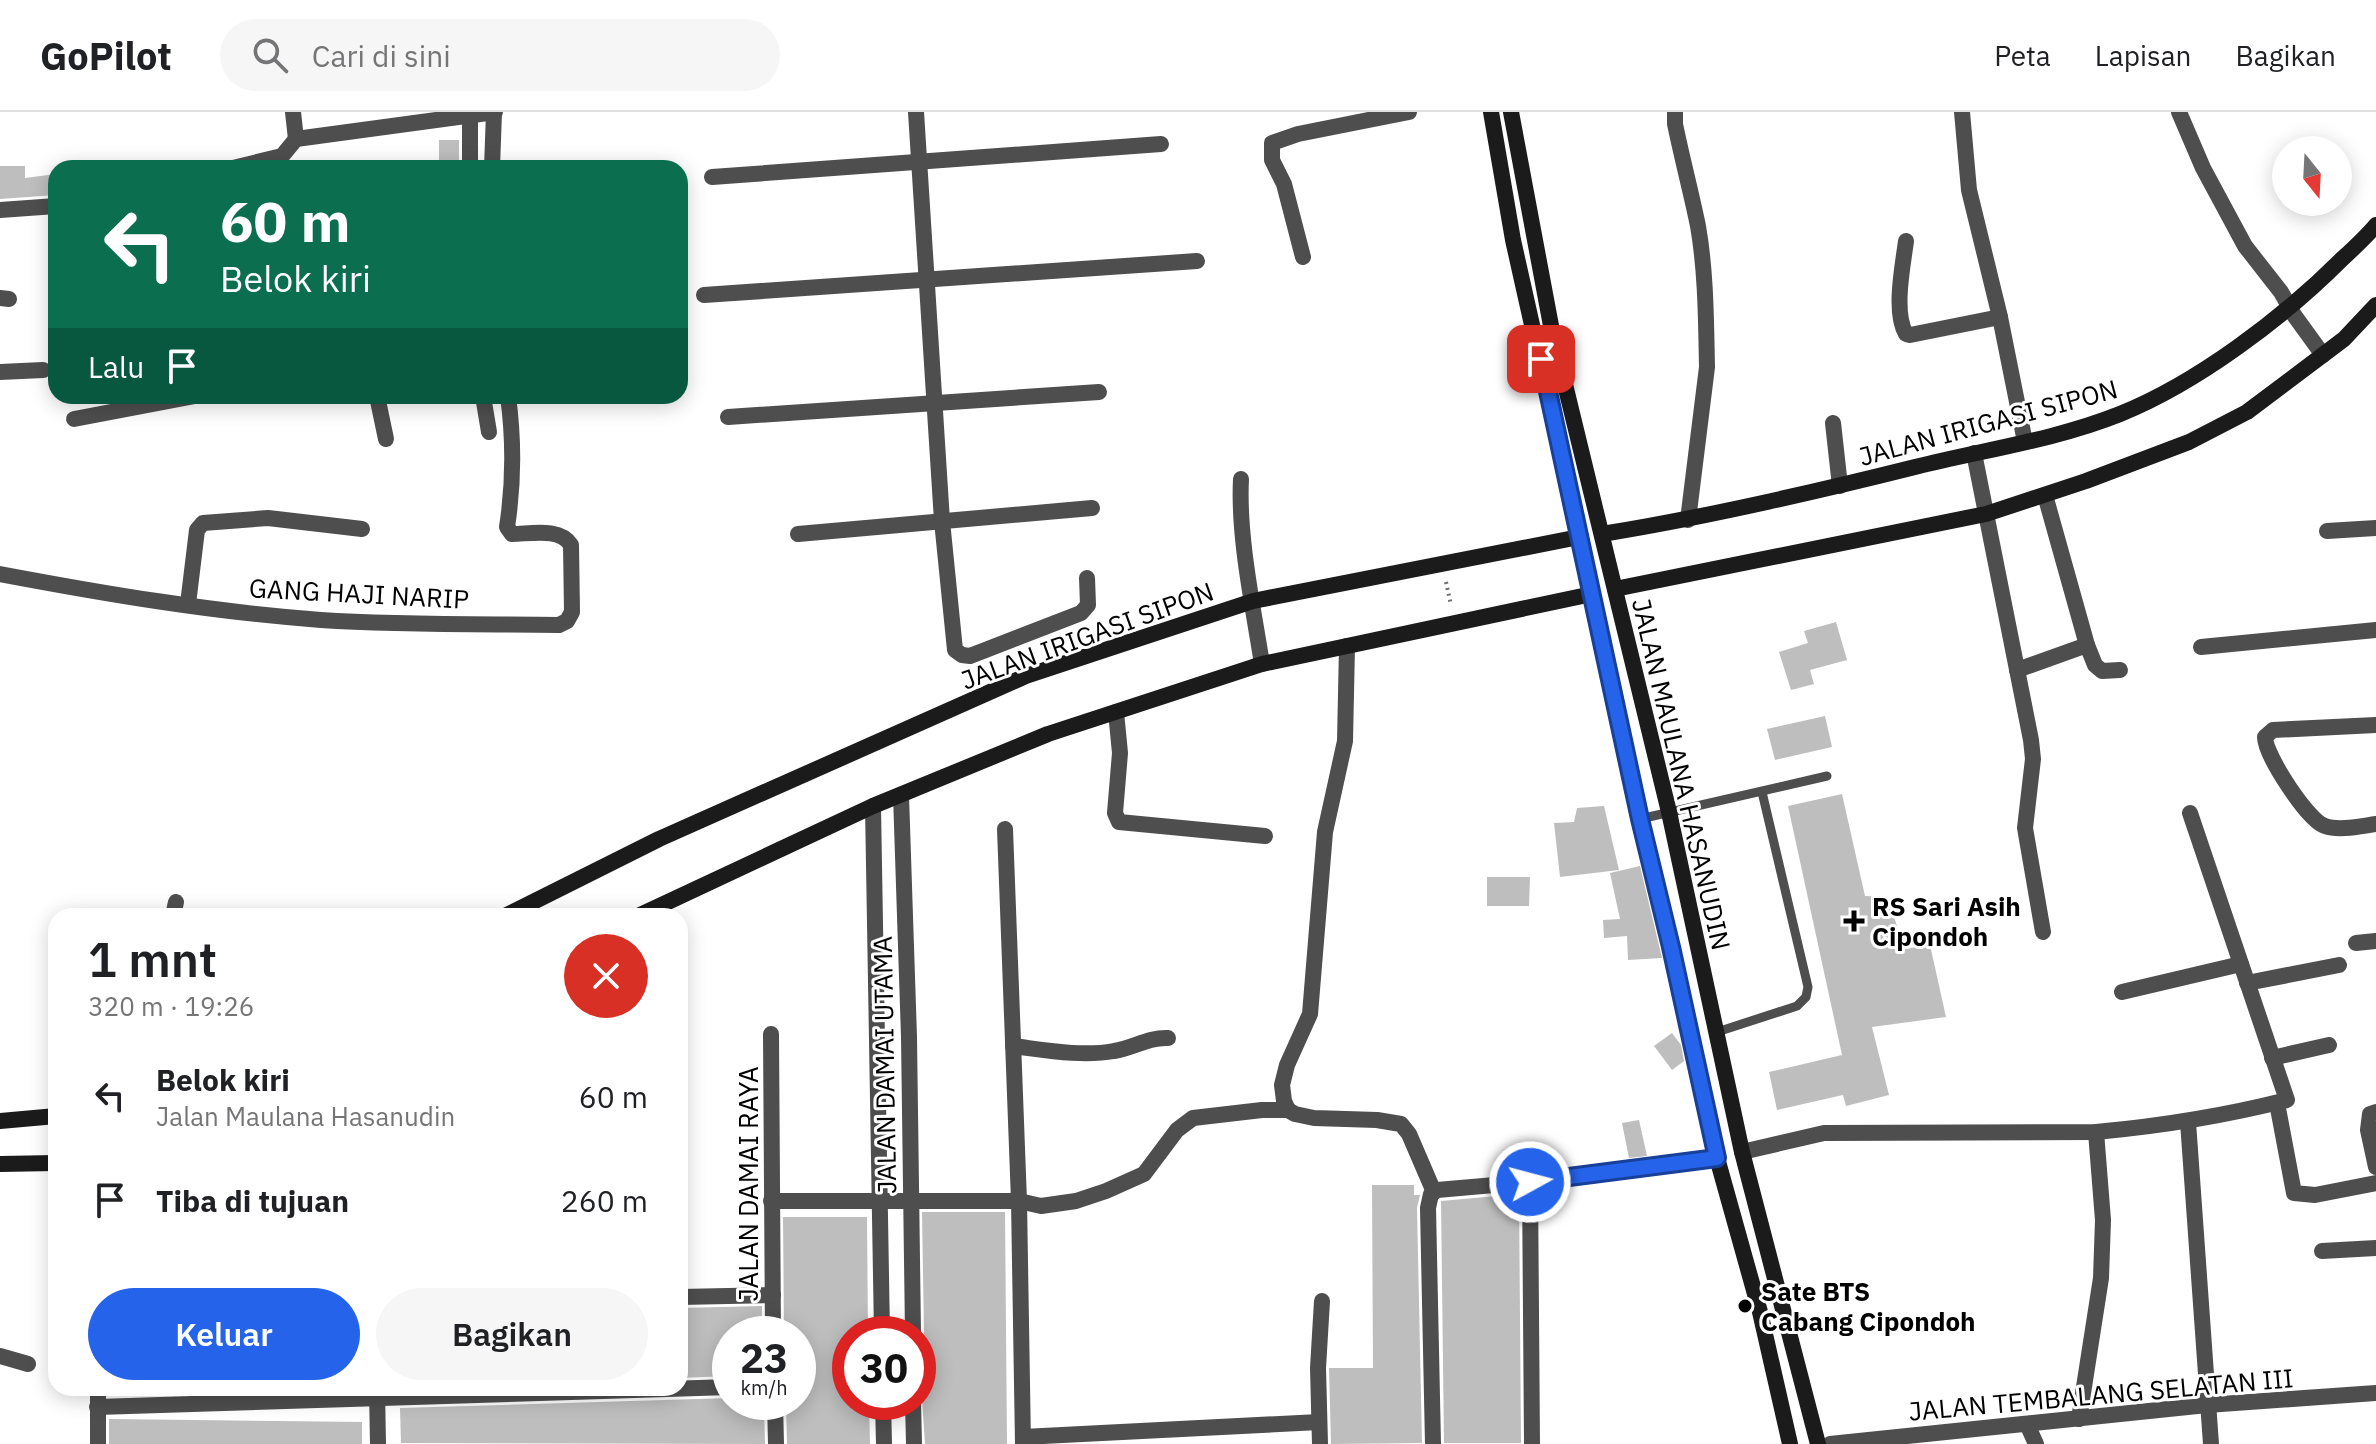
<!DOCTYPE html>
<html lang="id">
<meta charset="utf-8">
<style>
body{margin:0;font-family:"IBM Plex Sans",sans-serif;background:#f6f6f6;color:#202124;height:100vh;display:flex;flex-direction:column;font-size:30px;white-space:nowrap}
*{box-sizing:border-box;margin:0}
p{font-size:26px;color:#757577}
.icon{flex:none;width:44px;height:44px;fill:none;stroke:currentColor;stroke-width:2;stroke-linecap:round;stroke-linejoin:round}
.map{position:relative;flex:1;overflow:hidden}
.panel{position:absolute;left:48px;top:796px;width:640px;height:488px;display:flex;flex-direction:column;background:#fff;border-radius:24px;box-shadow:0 4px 20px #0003}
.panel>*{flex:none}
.top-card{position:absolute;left:48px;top:48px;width:640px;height:244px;border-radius:24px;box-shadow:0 4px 20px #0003;background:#0b6e4f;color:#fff;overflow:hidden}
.needle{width:52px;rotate:162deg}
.tools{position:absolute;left:2272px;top:24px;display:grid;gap:16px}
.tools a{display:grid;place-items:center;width:80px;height:80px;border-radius:50%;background:#fff;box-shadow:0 4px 20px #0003;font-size:40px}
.speed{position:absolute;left:712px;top:1204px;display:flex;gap:16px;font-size:40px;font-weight:700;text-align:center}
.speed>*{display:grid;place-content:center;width:104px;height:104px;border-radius:50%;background:#fff;box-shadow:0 4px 20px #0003;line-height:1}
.speed small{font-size:20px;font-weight:400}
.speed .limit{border:12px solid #d22;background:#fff;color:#111}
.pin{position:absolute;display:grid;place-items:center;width:68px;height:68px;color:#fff;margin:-34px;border-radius:16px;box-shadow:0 4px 12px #0006}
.me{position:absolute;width:88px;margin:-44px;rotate:83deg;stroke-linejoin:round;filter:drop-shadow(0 0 6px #0008)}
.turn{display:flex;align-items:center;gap:28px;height:168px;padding:0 40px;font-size:36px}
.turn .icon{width:104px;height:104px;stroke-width:2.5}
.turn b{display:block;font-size:56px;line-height:68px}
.then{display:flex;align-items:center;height:76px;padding:0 40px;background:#0003;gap:16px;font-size:30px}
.round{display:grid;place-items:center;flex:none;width:84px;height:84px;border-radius:42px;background:#f6f6f6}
.headline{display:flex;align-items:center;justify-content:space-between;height:136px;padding:0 40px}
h1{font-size:48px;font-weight:600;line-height:60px}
.primary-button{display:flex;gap:16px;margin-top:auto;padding:16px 40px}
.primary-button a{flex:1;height:92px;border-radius:48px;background:#2563eb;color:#fff;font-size:32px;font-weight:600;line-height:92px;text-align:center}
.primary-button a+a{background:#f6f6f6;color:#202124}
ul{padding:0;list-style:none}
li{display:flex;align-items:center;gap:24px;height:104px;padding:0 40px}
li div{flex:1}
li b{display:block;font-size:30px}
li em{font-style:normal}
header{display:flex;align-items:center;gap:48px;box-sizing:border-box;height:112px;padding:0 40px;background:#fff;border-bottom:2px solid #e0e0e0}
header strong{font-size:38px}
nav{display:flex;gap:44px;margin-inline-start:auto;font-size:28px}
.search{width:560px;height:72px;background:#f6f6f6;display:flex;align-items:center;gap:20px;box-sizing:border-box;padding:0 28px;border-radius:44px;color:#757577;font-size:30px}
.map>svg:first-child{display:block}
.building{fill:#bebebe}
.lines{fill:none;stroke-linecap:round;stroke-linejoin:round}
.path{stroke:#707070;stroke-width:4;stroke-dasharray:2 4;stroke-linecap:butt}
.lane{stroke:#4e4e4e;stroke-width:9}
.street{stroke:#4e4e4e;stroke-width:16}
.secondary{stroke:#1b1b1b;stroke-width:16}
.route-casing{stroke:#184099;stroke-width:20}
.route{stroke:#2563eb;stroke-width:14}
.poi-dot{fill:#000;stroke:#fff;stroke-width:3}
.labels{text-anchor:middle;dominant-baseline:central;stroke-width:6;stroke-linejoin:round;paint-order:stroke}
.street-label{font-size:26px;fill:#000;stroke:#fff}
.poi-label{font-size:26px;font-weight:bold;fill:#000;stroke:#fff;text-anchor:start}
</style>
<header>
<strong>GoPilot</strong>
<div class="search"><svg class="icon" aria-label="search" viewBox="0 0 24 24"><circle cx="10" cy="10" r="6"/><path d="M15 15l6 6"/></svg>Cari di sini</div>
<nav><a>Peta</a><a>Lapisan</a><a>Bagikan</a></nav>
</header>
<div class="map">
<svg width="2376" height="1332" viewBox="0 0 2376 1332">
<rect width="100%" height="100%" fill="#fff"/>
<g class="building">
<rect x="439" y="28" width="20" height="28"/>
<polygon points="0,54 25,54 25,66 56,62 56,83 0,87"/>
<polygon points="1836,510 1847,548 1810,558 1814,572 1791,578 1779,540 1808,531 1804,519"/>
<polygon points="1825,604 1832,635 1775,648 1767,617"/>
<polygon points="1842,682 1865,784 1888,785 1904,837 1930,833 1946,905 1872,915 1889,983 1846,994 1843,983 1777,998 1769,960 1842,943 1788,694"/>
<polygon points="1604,694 1619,758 1560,765 1554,711 1574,710 1577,696"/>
<polygon points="1640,754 1662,846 1628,848 1627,824 1604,826 1603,808 1620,807 1610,761"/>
<polygon points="1487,765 1530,765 1529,794 1487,794"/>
<polygon points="1672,921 1681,933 1684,949 1672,958 1654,934"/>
<polygon points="1639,1008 1647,1044 1629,1046 1622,1011"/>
<polygon points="1372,1073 1414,1073 1414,1083 1420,1083 1417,1096 1422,1331 1331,1332 1329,1256 1373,1256"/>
<polygon points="1519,1082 1521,1331 1444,1331 1441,1089"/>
<polygon points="922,1100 1005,1100 1007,1332 925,1332 920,1255 920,1230 924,1222"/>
<polygon points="783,1105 867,1105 868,1222 850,1222 850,1290 869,1290 870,1332 787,1332 786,1290 798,1290 798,1222 784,1222"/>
<polygon points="762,1194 762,1222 730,1222 730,1264 680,1266 680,1196"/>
<polygon points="730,1286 730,1290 764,1290 765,1332 401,1331 400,1296"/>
<polygon points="109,1307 362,1310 362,1332 109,1332"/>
</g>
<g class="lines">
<polyline class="path" points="1446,470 1451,493"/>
<g class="lane">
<polyline points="1640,707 1827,664"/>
<polyline points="1717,920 1797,894 1806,885 1808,875 1762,680"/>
</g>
<g class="street">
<polyline points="293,0 296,27"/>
<polyline points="916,0 942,409 955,538 962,543 970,544 1081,501 1088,493 1087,466"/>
<path d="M1675,0V12C1682,46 1691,80 1698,114C1706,160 1706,209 1707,255L1688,408"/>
<polyline points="1962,0 1969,78 2000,205 2025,330"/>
<polyline points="2179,0 2203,56 2245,134 2281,180 2294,203 2323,243"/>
<polyline points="470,5 470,56"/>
<polyline points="233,56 282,44 296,27 495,0"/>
<polyline points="492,56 494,0"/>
<polyline points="712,65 1161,32"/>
<polyline points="0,98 56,94"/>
<path d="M1906,129C1903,153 1893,200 1906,222L1910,223L2000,205"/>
<polyline points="1303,145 1284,72 1272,48 1272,31 1298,22 1409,0"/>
<polyline points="704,183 1197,149"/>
<polyline points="0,186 9,187"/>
<polyline points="0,260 43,258"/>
<polyline points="377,284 386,327"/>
<polyline points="483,284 489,320"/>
<polyline points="728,305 1099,280"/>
<polyline points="74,307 195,284"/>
<polyline points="1833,311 1840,374"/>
<polyline points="1974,341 2031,628 2033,647 2025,716 2043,820"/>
<path d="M1241,367C1238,425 1253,494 1262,552"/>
<polyline points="2327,419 2376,416"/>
<polyline points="798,422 1092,396"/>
<path d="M0,462C106,482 213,500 321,508C400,513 479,512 559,513L567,509L572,500L571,433C560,415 530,422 512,422L507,415C514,370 514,329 508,284"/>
<polyline points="188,492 197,418 203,411 268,406 362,417"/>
<polyline points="2087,533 2095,553 2102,559 2120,558"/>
<polyline points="2201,535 2376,518"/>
<polyline points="2017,558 2087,533 2045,383"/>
<polyline points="1116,600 1120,641 1115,701 1119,710 1265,724"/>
<path d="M2376,613L2273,618L2265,625C2265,643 2308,709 2325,714C2339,719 2361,714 2376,712"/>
<polyline points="901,683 909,925 913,1222"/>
<polyline points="873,694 882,1222"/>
<polyline points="1005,717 1019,1089 1023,1332"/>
<polyline points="173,804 176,790"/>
<polyline points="2356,831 2376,829"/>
<polyline points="2247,871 2339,853"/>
<polyline points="2122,880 2241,852"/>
<polyline points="771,922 773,1222"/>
<path d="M1013,934C1045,938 1082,945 1114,939C1134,936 1148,925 1168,926"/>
<polyline points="2272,946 2329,933"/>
<polyline points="2277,991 2294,1081 2315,1083 2376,1071"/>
<polyline points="1288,998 1284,989 1282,973 1287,953 1310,902 1325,720 1345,629 1347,534"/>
<polyline points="2376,1000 2370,1002 2368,1018 2376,1055"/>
<polyline points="2188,1010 2211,1332"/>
<path d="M1742,1040L1824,1021L2096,1020C2161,1014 2224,1004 2287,988L2190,701"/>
<polyline points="1530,1070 1532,1332"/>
<polyline points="771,1089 1019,1089 1041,1094 1076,1089 1106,1079 1144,1062 1177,1018 1193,1006 1262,998 1288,998 1295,1002 1314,1006 1377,1008 1401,1012 1409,1022 1434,1080"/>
<polyline points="2322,1139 2376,1136"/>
<polyline points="680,1185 773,1183"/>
<polyline points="0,1244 28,1252"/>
<polyline points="377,1278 378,1332"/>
<polyline points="775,1290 776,1332"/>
<polyline points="883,1290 884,1332"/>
<polyline points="913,1290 914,1332"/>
<polyline points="97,1295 730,1275"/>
<polyline points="2079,1307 2101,1166 2103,1108 2096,1020"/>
<polyline points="2027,1312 2036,1332"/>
<polyline points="1023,1325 1319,1310"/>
<polyline points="98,1332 98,1276"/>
<polyline points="1320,1332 1318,1256 1322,1189"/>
<polyline points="1433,1332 1428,1096 1431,1082 1437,1078 1530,1070 1717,1046"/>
<polyline points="1830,1332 2207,1293 2376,1281"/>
</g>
<g class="secondary">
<polyline points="1491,0 1513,128 1615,584 1640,707 1671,835 1717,1046 1760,1200 1790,1332"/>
<polyline points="1511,0 1552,219 1669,700 1742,1040 1818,1332"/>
<path d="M1602,422C1708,405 1811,381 1915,355C1983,338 2055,328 2120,302C2197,271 2283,206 2342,147C2354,136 2366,125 2376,113"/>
<polyline points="1615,477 1986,402 2086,369 2189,330 2247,300 2344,227 2376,193"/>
<polyline points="505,804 659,727 1026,564 1253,489 1579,425"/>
<polyline points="638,804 873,694 1048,622 1262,552 1592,482"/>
<polyline points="0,1009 56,1004"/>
<polyline points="0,1052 56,1051"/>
</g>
</g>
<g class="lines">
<g class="route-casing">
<polyline id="route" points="1530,1070 1717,1046 1671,835 1640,707 1541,247"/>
</g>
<use href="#route" class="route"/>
</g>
<g class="poi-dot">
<path d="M1850 797h8v8h8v8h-8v8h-8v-8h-8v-8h8z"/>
<circle cx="1745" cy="1194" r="8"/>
</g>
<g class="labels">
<g class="street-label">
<text transform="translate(1988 310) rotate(-15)">JALAN IRIGASI SIPON</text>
<text transform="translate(359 481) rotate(3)">GANG HAJI NARIP</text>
<text transform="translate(1087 523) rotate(-20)">JALAN IRIGASI SIPON</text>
<text transform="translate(1682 662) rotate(77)">JALAN MAULANA HASANUDIN</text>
<text transform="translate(884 953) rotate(-91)">JALAN DAMAI UTAMA</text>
<text transform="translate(748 1072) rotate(-90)">JALAN DAMAI RAYA</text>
<text transform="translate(2101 1282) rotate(-5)">JALAN TEMBALANG SELATAN III</text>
</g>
<g class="poi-label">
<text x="1872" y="794">RS Sari Asih<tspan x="1872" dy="30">Cipondoh</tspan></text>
<text x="1761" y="1179">Sate BTS<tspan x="1761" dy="30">Cabang Cipondoh</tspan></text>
</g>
</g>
</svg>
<div class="tools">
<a><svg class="needle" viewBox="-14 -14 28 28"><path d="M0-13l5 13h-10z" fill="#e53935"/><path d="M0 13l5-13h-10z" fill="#757577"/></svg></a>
</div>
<div class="speed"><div>23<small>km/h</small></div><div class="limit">30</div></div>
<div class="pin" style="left:1541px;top:247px;background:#d93025"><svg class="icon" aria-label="arrive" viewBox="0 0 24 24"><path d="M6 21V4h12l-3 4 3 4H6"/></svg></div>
<svg class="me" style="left:1530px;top:1070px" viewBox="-20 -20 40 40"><circle r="17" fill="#2563eb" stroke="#fff" stroke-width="3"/><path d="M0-11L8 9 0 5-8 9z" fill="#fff"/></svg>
<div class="top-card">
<div class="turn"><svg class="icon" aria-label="left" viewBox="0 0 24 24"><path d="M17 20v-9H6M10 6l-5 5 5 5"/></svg><div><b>60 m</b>Belok kiri</div></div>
<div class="then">Lalu<svg class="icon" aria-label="arrive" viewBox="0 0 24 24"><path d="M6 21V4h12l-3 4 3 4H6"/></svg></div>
</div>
<section class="panel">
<div class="headline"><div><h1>1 mnt</h1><p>320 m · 19:26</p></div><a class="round" style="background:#d93025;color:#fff"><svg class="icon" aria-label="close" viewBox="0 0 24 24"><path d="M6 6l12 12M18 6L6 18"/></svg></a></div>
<ul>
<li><svg class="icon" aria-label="left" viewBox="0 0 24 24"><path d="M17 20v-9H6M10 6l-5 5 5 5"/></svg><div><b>Belok kiri</b><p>Jalan Maulana Hasanudin</p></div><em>60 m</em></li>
<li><svg class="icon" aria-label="arrive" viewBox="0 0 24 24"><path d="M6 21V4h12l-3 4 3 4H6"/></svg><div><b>Tiba di tujuan</b></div><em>260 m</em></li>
</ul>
<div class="primary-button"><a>Keluar</a><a>Bagikan</a></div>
</section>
</div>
